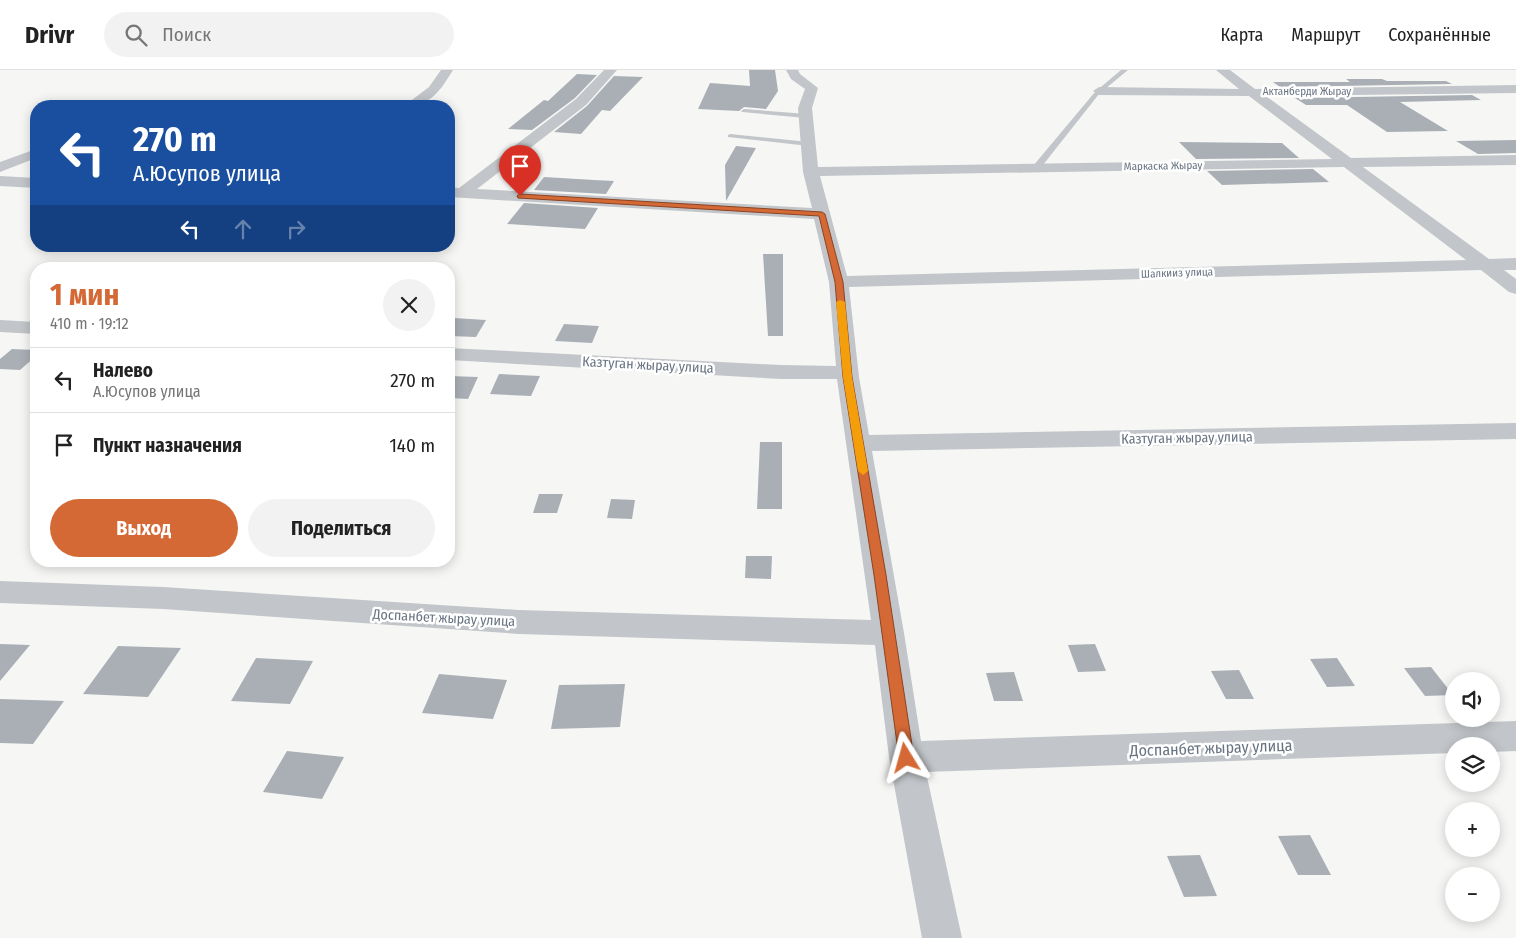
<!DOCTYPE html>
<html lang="ru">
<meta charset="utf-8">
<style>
body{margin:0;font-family:"Fira Sans Condensed",sans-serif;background:#f2f2f2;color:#222;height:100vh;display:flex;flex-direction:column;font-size:19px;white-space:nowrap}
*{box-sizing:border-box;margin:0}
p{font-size:16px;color:#767676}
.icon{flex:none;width:28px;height:28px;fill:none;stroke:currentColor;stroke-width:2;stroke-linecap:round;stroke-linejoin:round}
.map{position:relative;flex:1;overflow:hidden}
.panel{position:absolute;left:30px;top:192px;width:425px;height:305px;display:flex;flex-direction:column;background:#fff;border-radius:20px;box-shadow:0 2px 12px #0003}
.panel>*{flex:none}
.top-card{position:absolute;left:30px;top:30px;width:425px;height:152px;border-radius:20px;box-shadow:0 2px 12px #0003;background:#1a4fa0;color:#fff;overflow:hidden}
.tools{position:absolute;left:1445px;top:602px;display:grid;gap:10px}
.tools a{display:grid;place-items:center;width:55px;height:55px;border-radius:50%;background:#fff;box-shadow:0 2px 12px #0003;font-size:25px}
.pin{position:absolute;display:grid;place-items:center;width:42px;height:42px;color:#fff;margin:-51px -21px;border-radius:50% 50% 50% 0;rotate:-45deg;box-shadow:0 0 5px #0007}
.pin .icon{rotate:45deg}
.me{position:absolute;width:55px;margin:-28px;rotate:352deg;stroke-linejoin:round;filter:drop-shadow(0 0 4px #0008)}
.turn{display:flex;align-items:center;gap:18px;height:105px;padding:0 20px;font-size:22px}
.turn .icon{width:65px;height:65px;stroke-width:2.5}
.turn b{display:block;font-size:35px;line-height:42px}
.lanes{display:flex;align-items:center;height:48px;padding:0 20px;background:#0003;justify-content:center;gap:25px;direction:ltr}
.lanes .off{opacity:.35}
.round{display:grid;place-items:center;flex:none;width:52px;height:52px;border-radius:26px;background:#f2f2f2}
.headline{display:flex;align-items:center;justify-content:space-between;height:85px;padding:0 20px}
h1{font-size:30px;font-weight:700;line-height:38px;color:#d56936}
.button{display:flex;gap:10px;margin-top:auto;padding:10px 20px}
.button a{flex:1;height:58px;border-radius:30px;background:#d56936;color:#fff;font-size:20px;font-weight:700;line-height:58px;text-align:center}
.button a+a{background:#f2f2f2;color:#222}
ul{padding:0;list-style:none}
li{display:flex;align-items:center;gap:15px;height:65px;padding:0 20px;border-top:1px solid #e0e0e0}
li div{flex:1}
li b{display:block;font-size:19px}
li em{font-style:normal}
header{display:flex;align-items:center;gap:30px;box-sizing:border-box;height:70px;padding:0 25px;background:#fff;border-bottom:1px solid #e0e0e0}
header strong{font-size:24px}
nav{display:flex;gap:28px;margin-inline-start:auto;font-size:18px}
.search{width:350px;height:45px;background:#f2f2f2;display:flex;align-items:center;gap:12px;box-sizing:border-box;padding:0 18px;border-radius:28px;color:#767676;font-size:19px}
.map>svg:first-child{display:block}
.building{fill:#a9afb5}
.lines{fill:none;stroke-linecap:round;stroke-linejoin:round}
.service{fill:#c2c5c9;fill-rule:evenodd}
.minor{fill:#c2c5c9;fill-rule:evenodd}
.route{fill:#d56936;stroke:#8a4423}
.slow{fill:#f59e0b}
.labels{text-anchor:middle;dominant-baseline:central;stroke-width:5;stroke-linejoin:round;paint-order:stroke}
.far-street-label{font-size:11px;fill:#687482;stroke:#fff}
.street-label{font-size:14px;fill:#687482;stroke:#fff}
.near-street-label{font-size:16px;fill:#687482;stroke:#fff}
</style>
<header>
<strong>Drivr</strong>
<div class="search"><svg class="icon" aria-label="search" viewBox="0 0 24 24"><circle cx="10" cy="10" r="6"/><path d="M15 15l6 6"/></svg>Поиск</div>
<nav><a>Карта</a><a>Маршрут</a><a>Сохранённые</a></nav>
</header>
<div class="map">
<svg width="1516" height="868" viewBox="0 0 1516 868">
<rect width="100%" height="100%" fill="#f6f7f4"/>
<g class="building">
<polygon points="749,0 775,0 778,21 766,39 744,37 739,41 698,39 710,13 750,16"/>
<polygon points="577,4 597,5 575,28 532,60 508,59 544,30 548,31"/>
<polygon points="614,6 643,7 610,41 602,40 581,64 554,62 587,36"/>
<polygon points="1346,9 1382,9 1387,11 1446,11 1452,14 1280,17 1273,12 1350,12"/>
<polygon points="1472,25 1481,30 1400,32 1448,61 1387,62 1347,35 1306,35 1295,28"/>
<polygon points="1516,70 1516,83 1478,84 1456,71"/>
<polygon points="1179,72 1282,73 1299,88 1196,89"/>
<polygon points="736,76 756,78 726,131 725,95"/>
<polygon points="1313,99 1329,112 1222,115 1207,101"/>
<polygon points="544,107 594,110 614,111 606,124 534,120"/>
<polygon points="524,133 598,138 585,159 507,154"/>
<polygon points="763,184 783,184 783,266 768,266"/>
<polygon points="454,248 486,250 476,267 449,266 449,257"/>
<polygon points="564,254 599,256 592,273 555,271"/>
<polygon points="12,279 36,280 36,286 20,300 0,299 0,289"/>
<polygon points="499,304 540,306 531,326 490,324"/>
<polygon points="449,306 478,307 468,329 449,328"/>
<polygon points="760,372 782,372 782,439 757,439"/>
<polygon points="539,424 563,424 557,443 533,443"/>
<polygon points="611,429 635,430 632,449 607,448"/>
<polygon points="746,486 772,486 771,509 745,508"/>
<polygon points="0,574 30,575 0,611"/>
<polygon points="1095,574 1106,601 1078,602 1068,575"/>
<polygon points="118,576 181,578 148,627 83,624"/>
<polygon points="256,588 313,591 290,634 231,631"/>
<polygon points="1337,588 1355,616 1327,617 1310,589"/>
<polygon points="1431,597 1453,625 1425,626 1404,598"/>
<polygon points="1239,600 1254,629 1226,629 1211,601"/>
<polygon points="1014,602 1023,631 994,631 986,603"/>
<polygon points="439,604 507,610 493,649 422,643"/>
<polygon points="625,614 620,657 551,659 559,615"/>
<polygon points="0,629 64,631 33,674 0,673"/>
<polygon points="287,681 344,687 322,729 263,722"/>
<polygon points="1310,765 1331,805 1298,805 1278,766"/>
<polygon points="1200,785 1217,826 1184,827 1167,786"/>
</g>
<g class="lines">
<g class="service">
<polygon points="1121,0 1128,0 1099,24 1039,100 1033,100 1033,96 1095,22"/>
<polygon points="744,39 806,44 809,46 806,48 742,42 741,41"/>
<polygon points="730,64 809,72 812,74 809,76 728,67 728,65"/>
</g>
<g class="minor">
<path d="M441,0H453C440,21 431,36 404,36L429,17Z"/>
<path d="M604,0H617L586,35L477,119L812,138L803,102L798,38L805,19L791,9L786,0H798L800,4L818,18L812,38L818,97L1332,89L1249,26L1099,25L1093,21L1099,17L1239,19L1216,0H1230L1255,19L1516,15V23L1266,26L1351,88L1516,85V95L1363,97L1489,189L1516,188V200H1504L1516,209V224L1509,222L1481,200L849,217L859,307L869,365L1516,353V369L872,381L904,563L921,671L1516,651V681L1491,682V676H1454V683L926,702L962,868H922L889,687L875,575L519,564L163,539L0,533V511L163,517L519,540L871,550L837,309H781L449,290V278L781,295L836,296L829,212L814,149L449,127V117L459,118L576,29ZM1344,97L1466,190L847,206L820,106Z"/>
<polygon points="36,79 36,88 0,102 0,92"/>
<polygon points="0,106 36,108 36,118 0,116"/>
<polygon points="0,250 36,252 36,264 0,262"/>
</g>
</g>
<polygon class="route" points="520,124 822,142 825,144 843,212 852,307 886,505 914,688 912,692 906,694 901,692 899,688 874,505 843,307 835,212 819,146 518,128 517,126"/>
<polygon class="slow" points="840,230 845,232 852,307 868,401 863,405 858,401 843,307 836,232"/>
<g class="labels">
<g class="far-street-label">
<text x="1307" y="21">Актанберди Жырау</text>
<text transform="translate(1163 96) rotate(-1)">Маркаска Жырау</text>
<text transform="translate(1177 203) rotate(-2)">Шалкииз улица</text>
</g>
<g class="street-label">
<text transform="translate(648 295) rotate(3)">Казтуган жырау улица</text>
<text transform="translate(1187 368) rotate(-1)">Казтуган жырау улица</text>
<text transform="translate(444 548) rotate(3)">Доспанбет жырау улица</text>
</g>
<g class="near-street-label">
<text transform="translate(1211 678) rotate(-2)">Доспанбет жырау улица</text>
</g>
</g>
</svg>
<div class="tools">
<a><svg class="icon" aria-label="sound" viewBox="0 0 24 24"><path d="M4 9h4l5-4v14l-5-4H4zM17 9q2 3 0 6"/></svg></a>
<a><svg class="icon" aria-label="layers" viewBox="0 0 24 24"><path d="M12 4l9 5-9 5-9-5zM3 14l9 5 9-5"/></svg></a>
<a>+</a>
<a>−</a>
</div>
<div class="pin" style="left:520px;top:126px;background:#d93025"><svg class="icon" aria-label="arrive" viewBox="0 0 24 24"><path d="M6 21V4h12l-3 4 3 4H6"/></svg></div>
<svg class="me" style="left:906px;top:688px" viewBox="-20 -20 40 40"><path d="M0-17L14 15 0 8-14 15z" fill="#d56936" stroke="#fff" stroke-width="4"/></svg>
<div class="top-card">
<div class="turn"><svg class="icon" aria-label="left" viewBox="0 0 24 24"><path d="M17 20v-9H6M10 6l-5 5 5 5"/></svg><div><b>270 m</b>А.Юсупов улица</div></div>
<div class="lanes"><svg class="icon" aria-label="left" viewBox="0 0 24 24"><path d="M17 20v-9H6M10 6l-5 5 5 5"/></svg><svg class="icon off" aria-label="ahead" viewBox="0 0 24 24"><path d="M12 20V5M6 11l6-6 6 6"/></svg><svg class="icon off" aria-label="right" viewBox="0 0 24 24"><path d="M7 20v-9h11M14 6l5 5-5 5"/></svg></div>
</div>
<section class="panel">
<div class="headline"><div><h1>1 мин</h1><p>410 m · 19:12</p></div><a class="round"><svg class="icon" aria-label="close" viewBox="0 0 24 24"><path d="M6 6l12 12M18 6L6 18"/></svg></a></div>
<ul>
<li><svg class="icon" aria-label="left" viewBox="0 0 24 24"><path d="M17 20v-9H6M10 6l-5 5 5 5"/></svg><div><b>Налево</b><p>А.Юсупов улица</p></div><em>270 m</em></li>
<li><svg class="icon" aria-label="arrive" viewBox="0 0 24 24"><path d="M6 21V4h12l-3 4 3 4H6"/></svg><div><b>Пункт назначения</b></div><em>140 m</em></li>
</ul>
<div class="button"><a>Выход</a><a>Поделиться</a></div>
</section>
</div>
